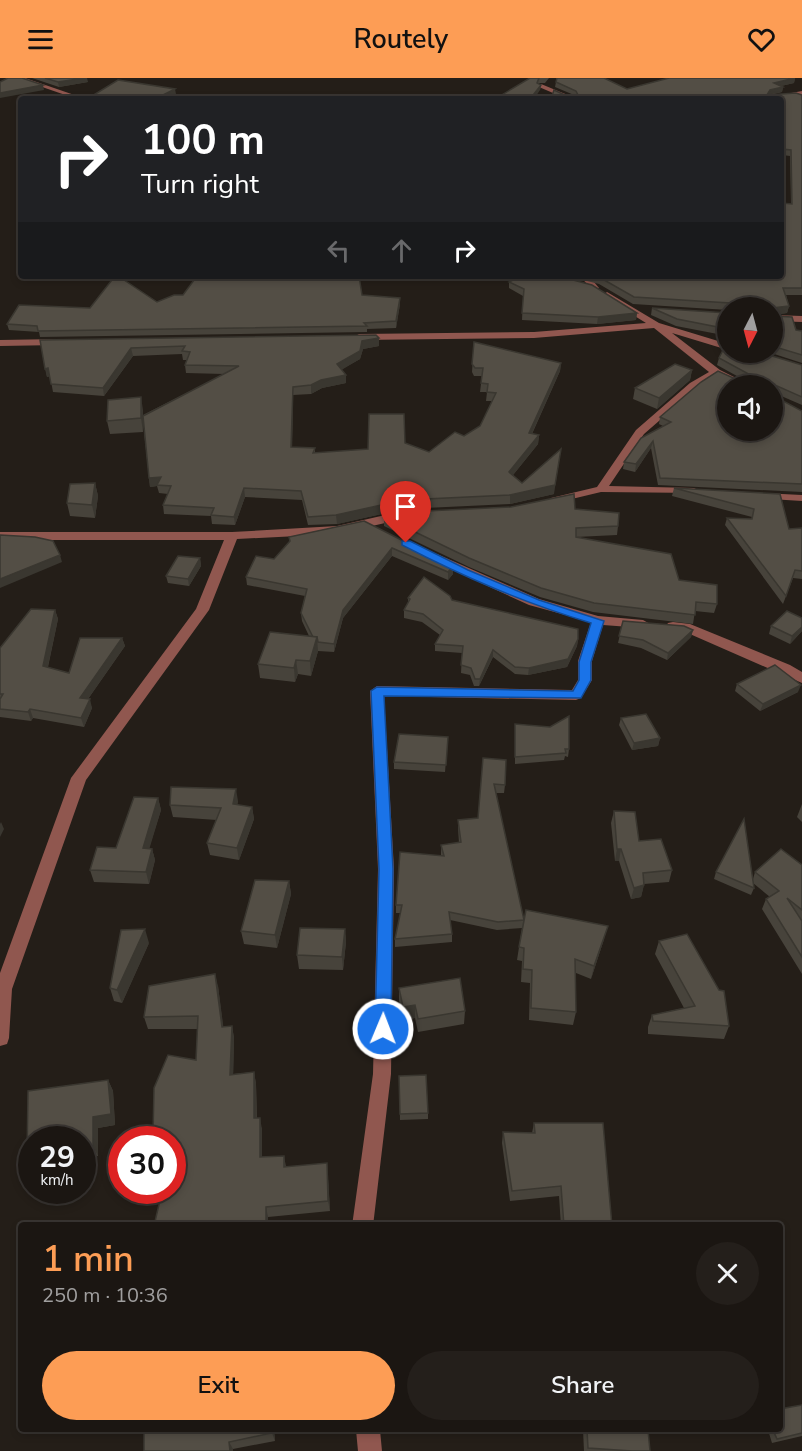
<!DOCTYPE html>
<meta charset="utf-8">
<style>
body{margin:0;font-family:"Nunito Sans",sans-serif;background:#241f1b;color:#f1f3f6;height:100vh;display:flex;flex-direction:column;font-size:22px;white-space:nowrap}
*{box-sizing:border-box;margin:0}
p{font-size:20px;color:#a09f9f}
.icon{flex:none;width:33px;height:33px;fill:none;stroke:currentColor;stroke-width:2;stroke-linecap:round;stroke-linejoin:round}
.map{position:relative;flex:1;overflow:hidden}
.panel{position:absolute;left:18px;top:1144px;width:765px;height:210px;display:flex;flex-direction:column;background:#1b1612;border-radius:6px;box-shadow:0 3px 9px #0003,0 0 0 2px #393532}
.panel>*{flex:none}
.guide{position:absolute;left:18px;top:18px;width:766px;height:183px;border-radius:6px;box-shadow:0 3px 9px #0003,0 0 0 2px #393532;background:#202124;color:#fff;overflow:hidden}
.needle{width:39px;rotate:186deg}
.buttons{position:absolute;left:717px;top:219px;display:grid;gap:12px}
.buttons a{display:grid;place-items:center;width:66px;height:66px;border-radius:50%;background:#1b1612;box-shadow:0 3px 9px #0003,0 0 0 2px #393532;font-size:30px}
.speed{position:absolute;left:18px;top:1048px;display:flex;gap:12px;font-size:30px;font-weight:700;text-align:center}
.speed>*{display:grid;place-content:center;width:78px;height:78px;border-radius:50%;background:#1b1612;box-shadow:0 3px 9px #0003,0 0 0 2px #393532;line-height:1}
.speed small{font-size:15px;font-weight:400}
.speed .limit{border:9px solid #d22;background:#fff;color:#111}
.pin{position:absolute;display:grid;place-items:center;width:51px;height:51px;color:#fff;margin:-62px -26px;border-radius:50% 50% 50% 0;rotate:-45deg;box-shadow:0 0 6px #0007}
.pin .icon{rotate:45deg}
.me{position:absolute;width:66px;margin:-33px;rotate:1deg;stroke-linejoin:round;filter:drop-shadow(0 0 4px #0008)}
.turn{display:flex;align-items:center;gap:21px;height:126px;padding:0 24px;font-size:27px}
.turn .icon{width:78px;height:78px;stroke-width:2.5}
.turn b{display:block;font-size:42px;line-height:51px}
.lanes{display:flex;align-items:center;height:57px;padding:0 24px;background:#0003;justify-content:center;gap:30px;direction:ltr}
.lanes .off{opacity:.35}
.round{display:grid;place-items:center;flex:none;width:63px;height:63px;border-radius:32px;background:#241f1b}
.headline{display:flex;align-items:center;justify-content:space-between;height:102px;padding:0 24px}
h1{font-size:36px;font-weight:600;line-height:45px;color:#fd9d55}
.cta{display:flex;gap:12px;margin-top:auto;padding:12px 24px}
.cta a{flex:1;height:69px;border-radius:36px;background:#fd9d55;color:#111;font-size:24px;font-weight:600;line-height:69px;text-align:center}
.cta a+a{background:#241f1b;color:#f1f3f6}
header{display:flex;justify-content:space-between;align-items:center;height:78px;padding:0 24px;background:#fd9d55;color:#111;font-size:27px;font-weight:600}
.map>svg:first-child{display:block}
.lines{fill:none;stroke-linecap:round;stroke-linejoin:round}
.minor{fill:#90574f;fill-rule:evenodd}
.wall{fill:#47433b}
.shaded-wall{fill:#3a3730}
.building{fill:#534e45;stroke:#3a3730;stroke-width:1.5}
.route{fill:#1a73e8;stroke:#114b97;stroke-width:1.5}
</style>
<header><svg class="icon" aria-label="menu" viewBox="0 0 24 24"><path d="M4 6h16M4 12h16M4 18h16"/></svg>Routely<svg class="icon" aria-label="heart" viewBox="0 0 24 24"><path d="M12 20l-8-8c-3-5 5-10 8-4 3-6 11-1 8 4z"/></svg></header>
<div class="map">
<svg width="802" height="1373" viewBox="0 0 802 1373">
<rect width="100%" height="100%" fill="#241e18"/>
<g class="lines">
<g class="minor">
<polygon points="16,0 25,0 86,21 77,21"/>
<polygon points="541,6 575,20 576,21 567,21 539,9"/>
<polygon points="802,13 802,17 767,21 770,19"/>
<polygon points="580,198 589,198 599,210 592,212"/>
<polygon points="607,214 659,245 728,266 728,272 672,255 720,292 752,308 738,308 716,298 698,309 644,356 609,408 694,410 700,413 698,415 601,414 555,425 549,422 551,420 597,409 636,352 690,305 709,294 654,250 534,260 359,262 354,259 359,256 534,254 646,245 604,219 603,217"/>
<polygon points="772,237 802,238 802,244 772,243"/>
<polygon points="0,262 59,261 64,264 59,267 0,268"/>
<polygon points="760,415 802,417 802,423 756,420 756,416"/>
<polygon points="403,433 409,437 407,440 337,456 237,461 209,532 86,702 12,911 9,960 7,966 0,968 0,895 71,700 196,531 224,462 0,462 0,454 232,454 337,448"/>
<polygon points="437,476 539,521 598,538 643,542 650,546 643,550 603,547 592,583 592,602 581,620 576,622 384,618 394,791 391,996 373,1148 352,1148 373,996 378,791 370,613 377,608 572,612 578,602 578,583 591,544 529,527 433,483 431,480"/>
<polygon points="673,544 690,546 790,587 802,594 802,605 683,553 668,551 666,548 668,545"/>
<polygon points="356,1352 380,1352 382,1373 358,1373"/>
</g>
</g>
<g class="wall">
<polygon points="32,0 84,0 88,4 59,9"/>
<polygon points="530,0 549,0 545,5 539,5 539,6 541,7 540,12"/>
<polygon points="795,0 794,5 781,8 783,9 782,14 770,17 802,17 802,217 786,217 789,228 787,235 773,237 774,238 796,252 802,253 802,285 768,274 772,274 772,230 728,230 728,232 633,226 599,206 567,198 782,198 791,126 790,78 782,77 782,21 567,18 574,17 555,9 556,4 627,11"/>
<polygon points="509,204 637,235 636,242 597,246 522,242 523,218 509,210"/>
<polygon points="362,217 400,226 396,250 367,251 367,254 40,259 39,254 9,252 7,246 90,230 157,224"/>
<polygon points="652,230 728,235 728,258 676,248 651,237"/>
<polygon points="379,260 379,268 363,271 360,281 342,291 346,305 322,310 311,316 293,317 292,369 315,370 315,375 368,371 405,365 429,374 464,358 480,348 492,323 486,323 487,314 480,314 482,298 474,298 472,294 474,264 561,285 560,293 532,356 539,357 538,366 513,397 522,405 554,416 510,426 404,431 337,446 308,447 302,422 245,419 235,447 212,446 211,438 164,436 163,427 168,416 159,415 157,408 150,409 143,345 143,354 110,356 107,343 143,332 143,337 224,296 186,295 185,287 187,282 183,282 182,276 133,278 104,318 53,314 50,298 47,299 40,262"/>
<polygon points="726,266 728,267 728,274 759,274 802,287 802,327 772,314 772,308 728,308 728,352 772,352 772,317 802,333 802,414 658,407 651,370 635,394 623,391 624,384 641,360 663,348 659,346 660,339 701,304 718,293 740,303 746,303 717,287 719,280"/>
<polygon points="692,292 690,302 657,331 633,321 635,310"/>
<polygon points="95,405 98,418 95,440 70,438 67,425"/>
<polygon points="674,410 780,416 789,451 802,450 802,501 793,500 783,526 725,447 727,440 751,441 752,439 672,418"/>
<polygon points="575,431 618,448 617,457 576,459 679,502 717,526 714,535 695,533 693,546 593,534 540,519 469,489 384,448 384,439"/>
<polygon points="364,443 453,496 448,502 392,478 343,540 334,574 318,573 311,598 298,596 295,604 260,600 258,586 309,558 302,543 301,535 305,518 247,507 246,499 274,481 289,464 289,459"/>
<polygon points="200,480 201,488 189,508 168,505 166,498"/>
<polygon points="408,520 452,522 578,561 577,568 567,589 528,597 515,596 493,579 479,608 474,608 470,597 461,595 462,575 435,573 435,566 440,557 422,544 404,540 404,532 408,525"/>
<polygon points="55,532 58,541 48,589 69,595 122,560 125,568 88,621 92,630 84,649 33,640 31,643 0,639 0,570"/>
<polygon points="802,540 802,553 790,566 769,556 771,548"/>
<polygon points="623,543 693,552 691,559 667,582 641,570 618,565"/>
<polygon points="737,606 798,614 760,633 735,613"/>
<polygon points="621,640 660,660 658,668 632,672 619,647"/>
<polygon points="515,646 569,671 568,679 565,678 564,682 515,686"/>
<polygon points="448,659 445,694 394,691 394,684"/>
<polygon points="483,680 505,707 504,715 496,715 524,842 604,861 591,901 576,895 576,934 573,947 529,942 530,905 521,904 522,883 517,882 522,850 497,852 450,842 452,856 452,864 395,869 395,861 401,835 396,835 396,827 441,778 441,767 459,765 458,750 458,742 478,740"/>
<polygon points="158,720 161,732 149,770 152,771 155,782 149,806 94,804 90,792 116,770"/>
<polygon points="238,723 237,727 252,729 254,741 239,782 210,777 207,765 217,742 173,739 170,727"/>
<polygon points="802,726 802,744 797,739"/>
<polygon points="614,733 639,763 672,792 669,804 644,806 641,819 631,821 619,783 615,783 611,745"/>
<polygon points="802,787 802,896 762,831 766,821 770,819 753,805 754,810 751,817 714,801 716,794 753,801 755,794"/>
<polygon points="289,803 291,816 277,870 244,866 241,853"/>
<polygon points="345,851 346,864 343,892 299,891 297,877"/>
<polygon points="659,863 729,948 724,961 648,956 648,949 652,937 684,930 655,876"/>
<polygon points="149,865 122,925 114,923 110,910"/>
<polygon points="218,908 223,949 232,948 234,960 233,996 254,994 256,1006 257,1040 262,1051 262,1079 284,1078 286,1089 327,1085 330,1133 268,1139 165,1120 172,1062 155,1062 153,1057 196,982 198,951 148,951 144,939"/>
<polygon points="399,910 465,933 464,946 418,954 415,940 403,942 399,923"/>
<polygon points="399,998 428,1035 428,1041 400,1042"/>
<polygon points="108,1002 113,1013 115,1047 98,1050 98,1078 82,1081 82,1062 32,1062 32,1087 27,1079 28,1013"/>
<polygon points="534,1045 612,1148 561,1148 559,1118 510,1123 502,1065 503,1054 532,1055"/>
<polygon points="802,1327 802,1358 772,1365 768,1352 780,1352"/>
<polygon points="274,1352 275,1363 233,1371 144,1373"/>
<polygon points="583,1352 648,1352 650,1373 584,1373"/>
</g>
<g class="shaded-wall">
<polygon points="84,0 87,0 88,4 59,9 58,4"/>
<polygon points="795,0 794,5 772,10 774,5"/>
<polygon points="43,7 44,12 0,20 0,15"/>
<polygon points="541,7 540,12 534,21 530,21"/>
<polygon points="783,9 782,14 767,17 770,12"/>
<polygon points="175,11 176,16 166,21 155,21"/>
<polygon points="400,220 400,226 396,250 396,243"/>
<polygon points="789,228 787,235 772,237 772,230"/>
<polygon points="637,235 636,242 597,246 598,239"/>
<polygon points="379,260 379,268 363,271 360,281 338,294 337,286 362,263"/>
<polygon points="131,270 133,278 104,318 103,310"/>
<polygon points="561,285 560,293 528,364 529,355"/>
<polygon points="48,290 50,298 47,299 45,291"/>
<polygon points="692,292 690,302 657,331 659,320"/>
<polygon points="346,297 346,305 322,310 311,316 311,307 321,302"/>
<polygon points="293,309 293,317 292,377 291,369"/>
<polygon points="141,319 143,332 143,354 141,340"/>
<polygon points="539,357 538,366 509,402 509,394"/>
<polygon points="653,363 651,370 635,394 636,386"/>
<polygon points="561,371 554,416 510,426 510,417"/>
<polygon points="161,399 157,408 150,409 149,400"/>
<polygon points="95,405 98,418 95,440 92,427"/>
<polygon points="244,410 245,419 235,447 234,439"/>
<polygon points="404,422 404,431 337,446 336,437"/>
<polygon points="392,470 392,478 343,540 334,574 334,566 343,532"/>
<polygon points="60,477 62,484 0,510 0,501"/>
<polygon points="200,480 201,488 189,508 188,501"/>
<polygon points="453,488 453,496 448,502 448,494"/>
<polygon points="55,532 58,541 46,597 43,588"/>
<polygon points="802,549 802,553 790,566 792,558"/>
<polygon points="693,552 691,559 667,582 668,575"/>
<polygon points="317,559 318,573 311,598 310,583"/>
<polygon points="122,560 125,568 83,628 80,620"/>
<polygon points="578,561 577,568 567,589 528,597 529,590"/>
<polygon points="493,572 493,579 479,608 480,601"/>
<polygon points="296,582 298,596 295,604 294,590"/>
<polygon points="801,607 798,614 760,633 763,626"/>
<polygon points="90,621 92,630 84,649 81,640"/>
<polygon points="30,631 33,640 31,643 28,634"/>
<polygon points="660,660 658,668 632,672 634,665"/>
<polygon points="236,711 238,723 235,738 233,726"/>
<polygon points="158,720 161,732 146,782 143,770"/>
<polygon points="252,729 254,741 239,782 237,770"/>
<polygon points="1,744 4,751 0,759 0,746"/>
<polygon points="152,771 155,782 149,806 146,794"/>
<polygon points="617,771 621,771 619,783 615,783"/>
<polygon points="289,803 291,816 277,870 275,857"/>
<polygon points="644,807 641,819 631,821 634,810"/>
<polygon points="608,848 604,861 591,901 594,888"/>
<polygon points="145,851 149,865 122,925 117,912"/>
<polygon points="345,851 346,864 343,892 342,879"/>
<polygon points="215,896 218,908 225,961 222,949"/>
<polygon points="415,927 415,940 403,942 403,929"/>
<polygon points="232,948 234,960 233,1008 230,997"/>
<polygon points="254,994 256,1006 257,1052 254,1040"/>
<polygon points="108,1002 113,1013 115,1047 98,1050 98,1078 93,1068 93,1039"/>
<polygon points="260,1040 262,1051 262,1090 260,1079"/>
<polygon points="327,1085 328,1096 330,1133 328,1123"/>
<polygon points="266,1129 268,1139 268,1148 266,1148"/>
<polygon points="272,1352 274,1352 275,1363 272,1355"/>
<polygon points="229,1364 233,1371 233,1373 230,1373"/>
</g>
<g class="building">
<polygon points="8,0 22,0 43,7 0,15 0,4"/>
<polygon points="45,0 84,0 58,4"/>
<polygon points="530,0 539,0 537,5 541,7 530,21 495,21"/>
<polygon points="557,0 604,0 627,11 669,0 795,0 774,5 783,9 770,12 767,17 796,15 802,17 802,210 783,210 789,228 772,230 731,230 730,225 634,219 599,199 594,198 782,198 782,125 792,126 791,72 782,71 782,21 551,21 554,12 567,18 578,17 576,13 556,4"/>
<polygon points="118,2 175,11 155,21 87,21"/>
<polygon points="115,198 118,198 157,224 174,217 183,217 197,198 359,198 362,217 400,220 396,243 364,245 367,248 38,253 37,248 7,246 19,227 90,230"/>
<polygon points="521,198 558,198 592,207 637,235 598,239 522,235 524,211 509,204"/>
<polygon points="652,230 728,235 728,251 677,241"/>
<polygon points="772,234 774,238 792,239 796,252 802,253 802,277 772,268"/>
<polygon points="376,257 379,260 362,263 360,273 337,286 346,297 321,302 311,307 293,309 291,369 315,370 313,375 368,371 369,336 404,336 405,365 429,374 455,354 464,358 480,348 496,315 487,314 488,306 481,305 483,290 475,290 472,286 474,264 561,285 529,355 539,357 509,394 522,405 561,371 555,407 510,417 404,422 336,437 308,439 301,413 244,410 234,439 211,437 214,430 163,427 171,408 157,407 161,399 149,400 143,338 239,288 185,287 190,274 182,273 185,268 131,270 103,310 51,306 48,290 45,291 40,262"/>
<polygon points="726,266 728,267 728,274 759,274 802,287 802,319 775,307 772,308 728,308 728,352 772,352 772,317 802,333 802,406 660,400 653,363 636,386 624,384 641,360 671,344 660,339 701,304 718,293 740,303 754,303 756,300 719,280"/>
<polygon points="675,286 692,292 659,320 635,310"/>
<polygon points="141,319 141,340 107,343 108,322"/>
<polygon points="95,405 92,427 67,425 70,406"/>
<polygon points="674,410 780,416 789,451 802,450 802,493 795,492 786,518 727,440 752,441 754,431"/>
<polygon points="574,416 575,431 619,435 618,448 576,450 576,459 671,476 679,502 717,507 717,526 696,524 695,537 594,525 541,510 469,480 384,439 404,434 511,429"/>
<polygon points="364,443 453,488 448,494 392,470 343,532 334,566 318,564 317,559 313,559 301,535 307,511 246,499 256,478 274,481 290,463 289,459"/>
<polygon points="0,457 35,459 53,463 60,477 0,501"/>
<polygon points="178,478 200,480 188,501 166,498"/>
<polygon points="424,499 450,518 452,522 578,551 578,561 568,581 529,590 515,589 493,572 480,601 475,601 471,590 461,587 463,568 435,566 443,552 423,536 404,532 410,521 408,520"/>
<polygon points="31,531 55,532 43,588 69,595 80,560 122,560 80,620 90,621 81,640 30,631 28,634 0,631 0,621 3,616 0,616 0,570"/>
<polygon points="787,533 802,540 802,549 792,558 771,548"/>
<polygon points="623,543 684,548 693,552 668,575 643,562 619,558"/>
<polygon points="270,554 317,559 310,583 296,582 294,590 258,586"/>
<polygon points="775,587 801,607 763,626 737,606"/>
<polygon points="646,636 660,660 634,665 621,640"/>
<polygon points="569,638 569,671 565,671 566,675 515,679 515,646 550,649"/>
<polygon points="399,656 448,659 446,687 394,684"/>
<polygon points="483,680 506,682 505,707 494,706 524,842 498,844 449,834 452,856 395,861 402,827 396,827 400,774 444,778 441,767 461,764 458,742 478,740"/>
<polygon points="171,709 236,711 233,726 252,729 237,770 207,765 221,730 170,727"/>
<polygon points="134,719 158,720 143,770 152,771 146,794 90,792 97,769 116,770"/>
<polygon points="614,733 635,734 639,763 661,761 672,792 643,795 644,807 634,810 621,771 617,771"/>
<polygon points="744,741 754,810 716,794"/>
<polygon points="781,771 802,787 802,832 787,820 802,843 802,879 766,821 779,813 755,794"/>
<polygon points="255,802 289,803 275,857 241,853"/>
<polygon points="526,832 608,848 594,888 575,881 576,934 531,930 532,892 523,891 524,870 519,869"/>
<polygon points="300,850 345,851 342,879 297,877"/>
<polygon points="145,851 117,912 110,910 121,852"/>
<polygon points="687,856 719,912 724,913 729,948 653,943 652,937 695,928 659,863"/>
<polygon points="215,896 222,949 232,948 230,997 254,994 254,1040 260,1040 260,1079 284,1078 284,1089 327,1085 328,1123 266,1129 266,1148 154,1148 160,1122 165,1120 165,1113 172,1113 172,1062 163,1062 163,1056 153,1057 154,1010 168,977 196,982 198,938 144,939 149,908"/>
<polygon points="460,900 465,933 418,941 415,927 403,929 399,910"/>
<polygon points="426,997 428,1035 400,1036 399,998"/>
<polygon points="108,1002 111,1036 93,1039 93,1068 82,1070 82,1062 32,1062 32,1078 27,1079 28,1013"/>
<polygon points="534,1045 603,1045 612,1148 564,1148 561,1108 512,1113 503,1054 535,1055"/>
<polygon points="802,1327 802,1355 777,1361 773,1352 780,1352 780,1331"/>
<polygon points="144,1352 272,1352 272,1355 229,1364 230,1373 144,1373"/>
<polygon points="587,1352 648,1352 650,1373 632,1373 588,1370"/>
</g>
<path class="route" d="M402,463H410L468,492L539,522L604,543L591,584V602L581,620L384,618L393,791L391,951L389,956L383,958L377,956L375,951L379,791L371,613L377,609L573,613L579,602V584L591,545C522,524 466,500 402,467Z"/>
</svg>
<div class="buttons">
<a><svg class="needle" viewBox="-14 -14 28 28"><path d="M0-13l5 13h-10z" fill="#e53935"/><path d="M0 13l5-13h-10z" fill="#a09f9f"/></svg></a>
<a><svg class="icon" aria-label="sound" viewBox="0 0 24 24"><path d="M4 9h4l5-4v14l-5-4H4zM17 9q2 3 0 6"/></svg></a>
</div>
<div class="speed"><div>29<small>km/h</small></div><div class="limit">30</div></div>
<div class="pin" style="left:406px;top:465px;background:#d93025"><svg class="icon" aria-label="arrive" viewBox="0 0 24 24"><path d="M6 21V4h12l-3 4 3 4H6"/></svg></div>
<svg class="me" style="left:383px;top:951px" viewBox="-20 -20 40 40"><circle r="17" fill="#1a73e8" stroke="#fff" stroke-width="3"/><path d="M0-11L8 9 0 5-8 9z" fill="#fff"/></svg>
<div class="guide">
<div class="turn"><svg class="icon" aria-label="right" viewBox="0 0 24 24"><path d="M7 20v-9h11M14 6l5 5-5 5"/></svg><div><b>100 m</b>Turn right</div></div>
<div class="lanes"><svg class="icon off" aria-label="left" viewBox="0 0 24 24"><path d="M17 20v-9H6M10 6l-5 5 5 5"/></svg><svg class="icon off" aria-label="ahead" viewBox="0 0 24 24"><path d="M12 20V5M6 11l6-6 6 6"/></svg><svg class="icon" aria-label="right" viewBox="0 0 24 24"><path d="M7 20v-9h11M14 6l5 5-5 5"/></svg></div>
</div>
<section class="panel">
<div class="headline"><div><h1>1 min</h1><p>250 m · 10:36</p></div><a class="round"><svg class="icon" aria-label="close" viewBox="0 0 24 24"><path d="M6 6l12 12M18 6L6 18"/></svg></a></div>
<div class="cta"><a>Exit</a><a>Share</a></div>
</section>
</div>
